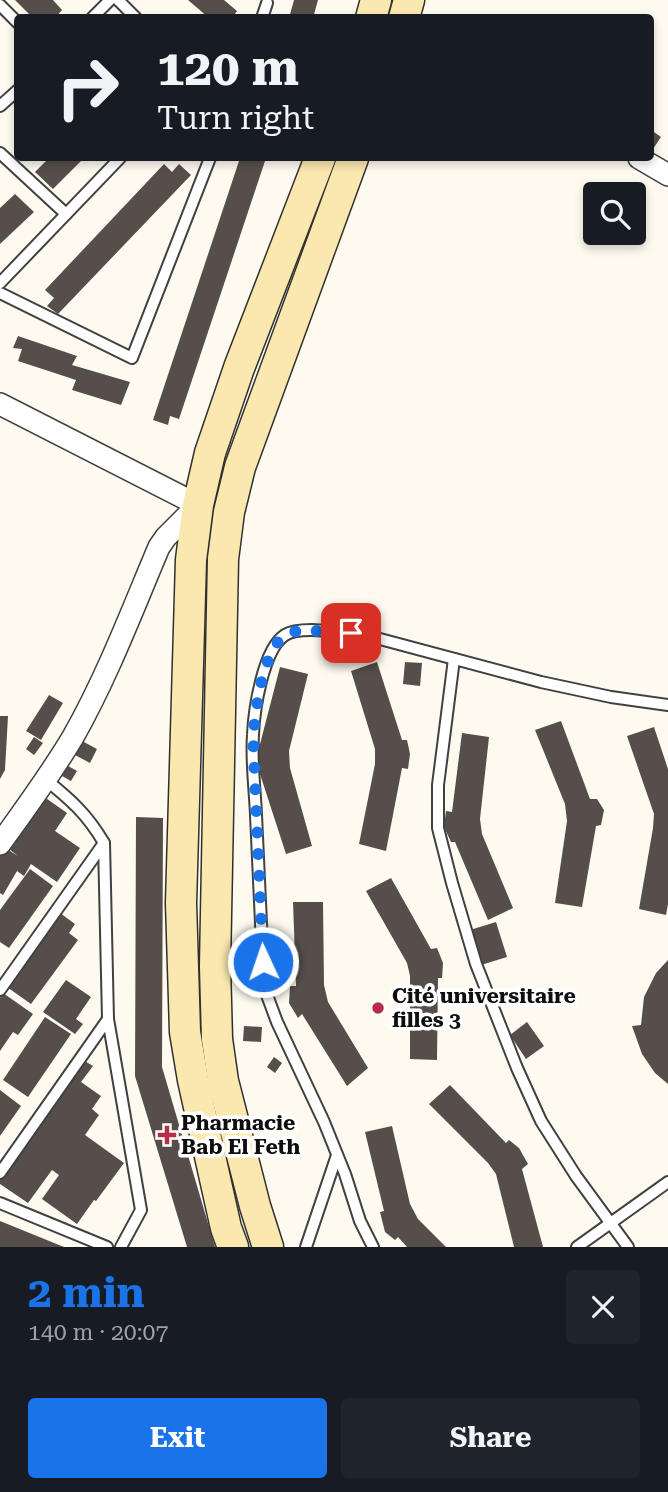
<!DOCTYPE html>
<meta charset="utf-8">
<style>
body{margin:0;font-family:"Roboto Serif",serif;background:#20242c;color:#f1f3f6;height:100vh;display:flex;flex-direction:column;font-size:26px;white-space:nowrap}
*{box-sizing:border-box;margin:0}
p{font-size:23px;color:#9ea1a6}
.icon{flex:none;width:38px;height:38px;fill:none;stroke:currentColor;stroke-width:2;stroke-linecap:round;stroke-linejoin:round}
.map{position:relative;height:1247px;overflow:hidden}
.panel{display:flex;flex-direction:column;background:#171b24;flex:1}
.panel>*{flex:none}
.top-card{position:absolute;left:14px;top:14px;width:640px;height:147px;border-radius:7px;box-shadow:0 4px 10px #0003;background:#171b24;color:#f1f3f6;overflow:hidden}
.tools{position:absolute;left:583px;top:182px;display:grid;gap:14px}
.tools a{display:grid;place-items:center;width:63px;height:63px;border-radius:7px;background:#171b24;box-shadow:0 4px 10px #0003;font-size:35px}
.pin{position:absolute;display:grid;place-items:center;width:60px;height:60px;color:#fff;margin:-30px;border-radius:14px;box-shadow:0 4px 10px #0006}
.me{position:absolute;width:77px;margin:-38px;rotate:357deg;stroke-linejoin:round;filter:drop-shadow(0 0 5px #0008)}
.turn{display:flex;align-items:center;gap:24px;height:147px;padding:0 28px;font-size:32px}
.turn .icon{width:91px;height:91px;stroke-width:2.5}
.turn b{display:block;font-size:49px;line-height:60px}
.round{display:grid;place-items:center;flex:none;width:74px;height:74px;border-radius:7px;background:#20242c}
.overview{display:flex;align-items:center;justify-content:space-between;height:119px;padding:0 28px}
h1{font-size:42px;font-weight:700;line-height:52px;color:#1a73e8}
.button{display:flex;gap:14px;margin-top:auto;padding:14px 28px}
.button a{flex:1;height:80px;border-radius:7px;background:#1a73e8;color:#fff;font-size:28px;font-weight:700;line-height:80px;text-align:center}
.button a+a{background:#20242c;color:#f1f3f6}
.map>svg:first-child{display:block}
.building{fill:#564e4b}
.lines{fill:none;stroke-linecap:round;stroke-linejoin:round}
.lane-casing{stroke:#414141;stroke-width:14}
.street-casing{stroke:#414141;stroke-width:24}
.secondary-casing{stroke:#303030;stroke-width:33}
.lane{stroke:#fff;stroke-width:10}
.street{stroke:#fff;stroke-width:21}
.secondary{stroke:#fbe8af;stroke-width:30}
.route{stroke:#1a73e8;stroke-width:12;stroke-dasharray:0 21.6}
.poi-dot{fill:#b82d46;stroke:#fff;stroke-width:2.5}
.labels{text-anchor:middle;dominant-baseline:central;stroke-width:7;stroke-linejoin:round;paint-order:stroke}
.poi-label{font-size:21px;font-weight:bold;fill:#0e0e0e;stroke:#fff;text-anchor:start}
</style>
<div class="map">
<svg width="668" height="1247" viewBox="0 0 668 1247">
<rect width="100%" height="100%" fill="#fefaf0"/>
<g class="building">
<polygon points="15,0 53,0 62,10 55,18 33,18"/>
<polygon points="188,0 224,0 237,11 232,18 209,18"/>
<polygon points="294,0 318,0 313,18 289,18"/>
<polygon points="651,130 661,137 653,149 651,147"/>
<polygon points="49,158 84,158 53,189 35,172"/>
<polygon points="240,158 266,158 179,419 170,416 168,425 153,420"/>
<polygon points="164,164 172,172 179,164 191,175 58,314 47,306 54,298 45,290"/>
<polygon points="15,194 34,212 0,244 0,208"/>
<polygon points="18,336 77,356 72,365 130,382 121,405 72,390 76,380 18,361 22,349 13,348"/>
<polygon points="377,662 402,740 407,740 410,754 408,769 402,768 386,851 359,844 375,764 375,749 351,671"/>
<polygon points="405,662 422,663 420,686 403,684"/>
<polygon points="280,667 308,674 289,751 290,768 312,846 286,854 260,774 257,777 256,743 260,744"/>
<polygon points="49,695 63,703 41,740 26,731"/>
<polygon points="0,716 8,716 5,770 0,779"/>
<polygon points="561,721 590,799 597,799 604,810 601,825 596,826 582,907 555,903 567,821 565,804 535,730"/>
<polygon points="654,727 668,769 668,904 666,915 639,909 653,828 654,814 627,736"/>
<polygon points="462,733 489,737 480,819 482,834 513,908 488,920 455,842 451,842 444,827 446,811 452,812"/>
<polygon points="34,737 43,743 34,755 26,749"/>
<polygon points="82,741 97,749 90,763 75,755"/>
<polygon points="68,766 77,771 71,781 62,776"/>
<polygon points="40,794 67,813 55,831 80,848 57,882 31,864 24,876 17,871 3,895 0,893 0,850 2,846 18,856 5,846"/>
<polygon points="136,817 163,818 162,1067 215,1247 187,1247 135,1076"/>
<polygon points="30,869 53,886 9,948 0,942 0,910"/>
<polygon points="391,878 431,949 437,948 443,963 442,978 438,978 437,1060 410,1059 410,976 407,963 366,891"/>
<polygon points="293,902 323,902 324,985 328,1002 368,1068 347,1086 302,1014 298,1018 289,1003 290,986 296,986"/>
<polygon points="60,913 75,924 69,933 78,940 31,1004 7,987"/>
<polygon points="496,922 507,957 481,965 470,930"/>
<polygon points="668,960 668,1084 655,1073 642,1054 632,1026 641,1025 644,997 656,973"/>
<polygon points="66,980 91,997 76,1019 83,1024 75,1034 43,1012"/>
<polygon points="3,993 33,1014 18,1035 13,1032 0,1051 0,998"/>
<polygon points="45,1017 71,1034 28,1097 3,1080"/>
<polygon points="527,1022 544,1046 526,1059 510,1035"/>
<polygon points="244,1026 262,1027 261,1042 243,1041"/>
<polygon points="274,1057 282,1063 275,1073 267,1067"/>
<polygon points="83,1060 93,1066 81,1082 101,1096 92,1109 99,1115 85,1135 124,1163 96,1201 94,1200 77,1224 42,1199 59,1175 52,1170 28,1203 0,1184 0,1178"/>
<polygon points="450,1085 506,1143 509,1140 519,1148 528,1164 522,1169 543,1247 514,1247 496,1174 488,1163 429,1104"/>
<polygon points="0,1090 21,1106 0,1136"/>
<polygon points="392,1126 410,1204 418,1219 446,1247 407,1247 398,1237 395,1240 385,1232 380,1212 384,1211 365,1132"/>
<polygon points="0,1221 64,1247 0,1247"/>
</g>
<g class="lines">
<g class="lane-casing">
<g id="lane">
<polyline points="118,0 136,18"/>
<polyline points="0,5 18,23"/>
<polyline points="92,18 110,0"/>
<polyline points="262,18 267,3"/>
<polyline points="0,106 18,90"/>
<polyline points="0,153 66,214"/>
<polyline points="0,283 120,158"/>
<polyline points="0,293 132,358 210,158"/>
<polyline points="454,659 438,785 438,828 452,883 476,964 517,1068 541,1121 576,1176 628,1247"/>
<path d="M45,779C71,800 87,814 104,843L108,1019L141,1210L121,1247"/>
<polyline points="0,990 104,843"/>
<polyline points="0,1173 108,1019"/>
<polyline points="0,1203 107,1247"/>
<polyline points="306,1247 337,1155"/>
<path d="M373,1247L360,1221L345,1174L324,1122L277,1022L264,987C261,930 259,873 256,815C255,789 251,761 253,735C254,710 263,649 285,635C300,625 346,633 365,635L541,682L611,697L668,705"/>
<polyline points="577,1247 668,1182"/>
</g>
</g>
<g class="street-casing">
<g id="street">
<polyline points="639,158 668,175"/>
<path d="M0,404L198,505L166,537L159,547C132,611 107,677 73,737C51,774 25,809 0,844"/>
</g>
</g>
<g class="secondary-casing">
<g id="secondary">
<polyline points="371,18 376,0"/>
<polyline points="404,18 409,0"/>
<polyline points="233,1247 226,1228 193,1080 185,1032 181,903 191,560 198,505 210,453 239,368 320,158"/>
<polyline points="268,1247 255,1206 223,1081 217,1039 215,966 223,559 229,512 240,467 353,158"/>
</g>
</g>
<use href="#lane" class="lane"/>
<use href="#street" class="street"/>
<use href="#secondary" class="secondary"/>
</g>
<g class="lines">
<polyline class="route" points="263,962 253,736 259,690 267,663 276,644 286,634 301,630 351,633"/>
</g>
<g class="poi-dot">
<circle cx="378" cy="1008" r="7"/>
<path d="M163.5 1124.5h7v7h7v7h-7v7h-7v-7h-7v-7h7z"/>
</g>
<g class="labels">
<g class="poi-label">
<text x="392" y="996">Cité universitaire<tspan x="392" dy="24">filles 3</tspan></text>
<text x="181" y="1123">Pharmacie<tspan x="181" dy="24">Bab El Feth</tspan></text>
</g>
</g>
</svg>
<div class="tools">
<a><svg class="icon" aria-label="search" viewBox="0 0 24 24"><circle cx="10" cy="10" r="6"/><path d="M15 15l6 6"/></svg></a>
</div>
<div class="pin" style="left:351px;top:633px;background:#d93025"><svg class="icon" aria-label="arrive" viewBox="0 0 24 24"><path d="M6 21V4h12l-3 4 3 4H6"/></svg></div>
<svg class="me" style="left:263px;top:962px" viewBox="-20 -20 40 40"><circle r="17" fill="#1a73e8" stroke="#fff" stroke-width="3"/><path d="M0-11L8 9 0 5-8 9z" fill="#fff"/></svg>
<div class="top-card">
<div class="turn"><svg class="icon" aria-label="right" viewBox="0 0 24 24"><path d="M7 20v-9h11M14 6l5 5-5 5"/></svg><div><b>120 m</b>Turn right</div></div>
</div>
</div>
<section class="panel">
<div class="overview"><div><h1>2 min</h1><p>140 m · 20:07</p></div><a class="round"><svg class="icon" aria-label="close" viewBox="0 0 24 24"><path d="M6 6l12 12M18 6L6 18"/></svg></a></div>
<div class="button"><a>Exit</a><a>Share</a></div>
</section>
